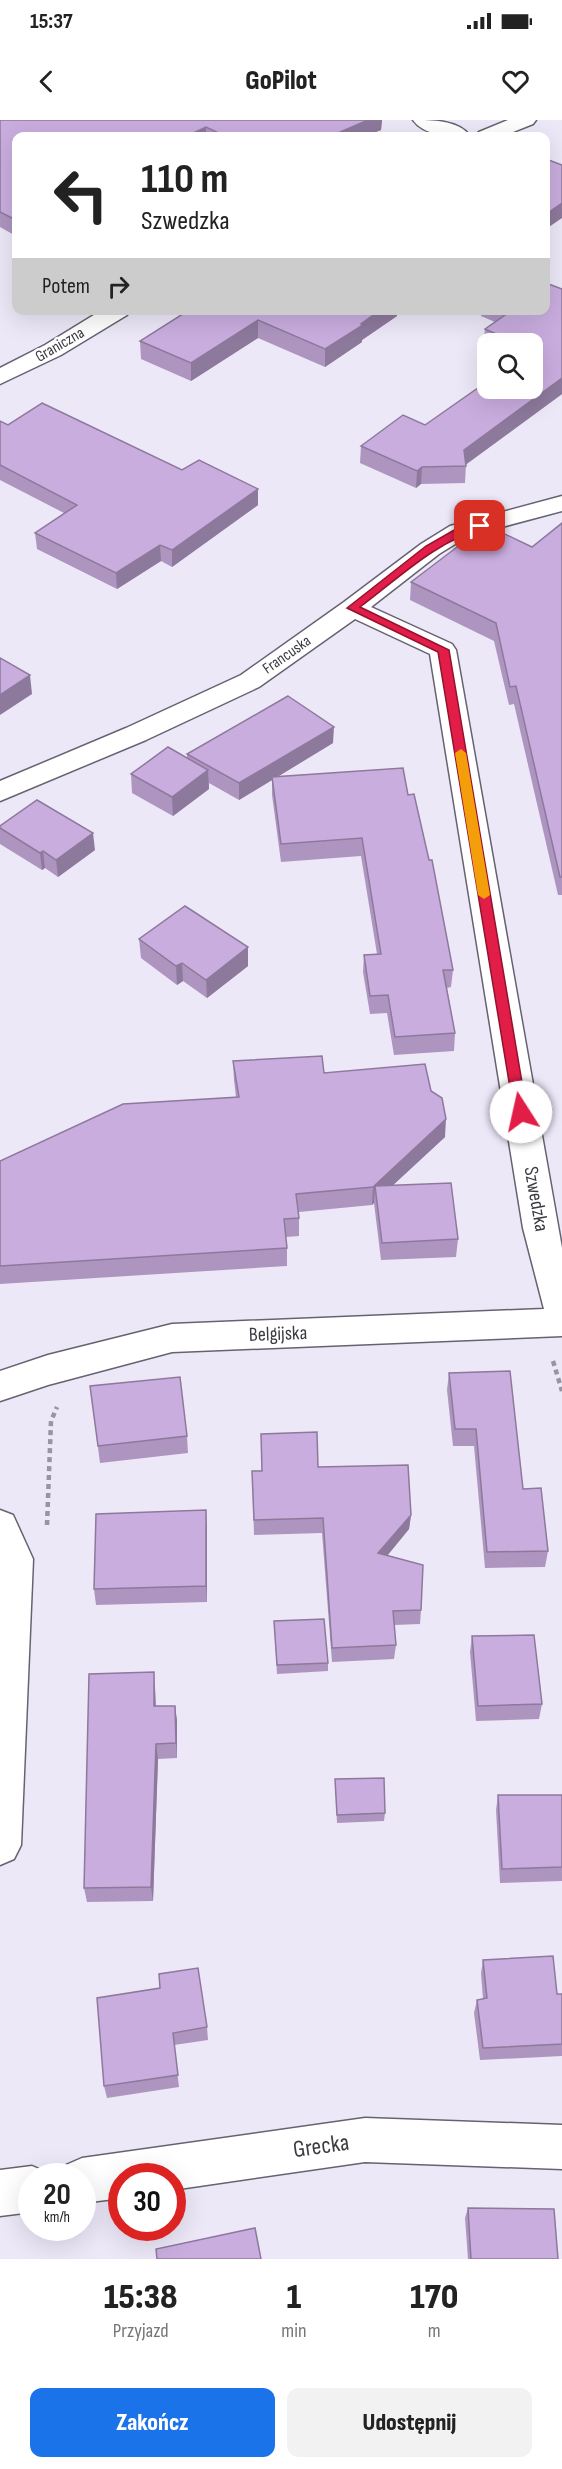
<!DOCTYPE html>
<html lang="pl">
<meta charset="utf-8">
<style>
body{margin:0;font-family:"Sofia Sans Condensed",sans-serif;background:#f2f2f2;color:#222;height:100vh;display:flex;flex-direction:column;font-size:22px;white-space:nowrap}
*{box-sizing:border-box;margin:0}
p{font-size:20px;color:#767676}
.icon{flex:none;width:33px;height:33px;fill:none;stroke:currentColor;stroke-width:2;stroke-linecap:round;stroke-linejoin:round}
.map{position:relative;height:2139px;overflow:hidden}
.details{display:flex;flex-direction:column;background:#fff;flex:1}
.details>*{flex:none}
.top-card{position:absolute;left:12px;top:12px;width:538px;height:183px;border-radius:12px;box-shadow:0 6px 24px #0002;background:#fff;color:#222;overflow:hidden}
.fabs{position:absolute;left:477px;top:213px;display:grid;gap:12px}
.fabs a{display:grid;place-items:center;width:66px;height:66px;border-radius:12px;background:#fff;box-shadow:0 6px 24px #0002;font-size:30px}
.speed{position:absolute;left:18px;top:2043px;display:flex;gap:12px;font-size:30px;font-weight:700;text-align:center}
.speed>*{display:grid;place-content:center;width:78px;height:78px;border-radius:50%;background:#fff;box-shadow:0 6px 24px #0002;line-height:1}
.speed small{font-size:15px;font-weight:400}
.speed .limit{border:9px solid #d22;background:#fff;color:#111}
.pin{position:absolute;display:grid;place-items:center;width:51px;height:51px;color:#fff;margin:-26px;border-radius:12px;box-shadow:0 3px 9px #0006}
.me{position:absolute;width:66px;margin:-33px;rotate:350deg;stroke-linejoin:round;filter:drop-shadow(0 0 4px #0008)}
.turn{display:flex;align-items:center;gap:21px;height:126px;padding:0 30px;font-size:27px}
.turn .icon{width:78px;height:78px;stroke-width:2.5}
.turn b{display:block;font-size:42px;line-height:51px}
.then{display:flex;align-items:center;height:57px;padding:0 30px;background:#0003;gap:12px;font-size:22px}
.eta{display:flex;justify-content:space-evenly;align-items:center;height:102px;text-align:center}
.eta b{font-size:36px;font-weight:800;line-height:42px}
.cta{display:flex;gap:12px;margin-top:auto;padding:12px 30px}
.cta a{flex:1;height:69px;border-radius:12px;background:#1a73e8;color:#fff;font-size:24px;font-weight:800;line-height:69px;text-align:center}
.cta a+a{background:#f2f2f2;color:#222}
.status{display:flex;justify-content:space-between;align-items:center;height:42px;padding:0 30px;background:#fff;direction:ltr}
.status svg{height:16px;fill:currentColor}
header{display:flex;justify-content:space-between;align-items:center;height:78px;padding:0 30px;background:#fff;font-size:27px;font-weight:800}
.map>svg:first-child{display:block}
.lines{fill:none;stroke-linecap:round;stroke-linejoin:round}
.minor-casing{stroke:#666270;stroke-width:3}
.path{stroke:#9894a0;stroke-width:4.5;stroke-dasharray:5 4;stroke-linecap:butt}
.minor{fill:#fff;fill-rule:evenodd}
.wall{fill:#ad95c0}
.shaded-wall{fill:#8d799c}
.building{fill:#c9addf;stroke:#8d799c;stroke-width:1.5}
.route{fill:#e11d48;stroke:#92132f;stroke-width:1.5}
.slow{fill:#f59e0b}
.labels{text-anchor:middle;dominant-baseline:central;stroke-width:5;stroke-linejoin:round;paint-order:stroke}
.far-street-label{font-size:16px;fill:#3d3b41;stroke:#fff}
.street-label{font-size:20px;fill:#3d3b41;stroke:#fff}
.near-street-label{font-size:24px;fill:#3d3b41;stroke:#fff}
</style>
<div class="status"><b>15:37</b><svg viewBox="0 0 49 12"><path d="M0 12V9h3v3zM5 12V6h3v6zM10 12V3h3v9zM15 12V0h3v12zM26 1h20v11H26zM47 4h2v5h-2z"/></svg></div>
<header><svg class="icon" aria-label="back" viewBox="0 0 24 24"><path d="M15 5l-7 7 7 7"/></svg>GoPilot<svg class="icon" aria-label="heart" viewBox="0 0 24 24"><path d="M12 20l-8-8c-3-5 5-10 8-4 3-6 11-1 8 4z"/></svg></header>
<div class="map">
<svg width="562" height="2139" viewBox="0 0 562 2139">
<rect width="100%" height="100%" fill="#ede8f8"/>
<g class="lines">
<g class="minor-casing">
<g id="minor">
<path d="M413,0C431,0 459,0 470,16C453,18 424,16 413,0Z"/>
<polygon points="508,0 536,0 533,4 503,16 476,16 479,12"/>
<polygon points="102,190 130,190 127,195 61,235 0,264 0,248 45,225"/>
<polygon points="562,376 562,391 468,416 439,434 371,487 452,524 456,530 562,1128 562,1216 172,1232 48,1265 0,1281 0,1251 48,1235 172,1204 544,1189 523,1108 430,534 355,499 259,567 146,620 0,681 0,661 126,608 241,555 344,482 421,424 450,406"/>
<polygon points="0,1390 13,1395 33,1439 21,1725 14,1739 0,1745"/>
<polygon points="365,1998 562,2005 562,2049 365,2042 172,2070 172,2056 122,2056 122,2078 82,2083 82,2056 61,2056 66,2045 82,2038"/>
<polygon points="32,2046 48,2053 49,2056 32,2056 32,2092 0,2096 0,2050"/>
</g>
</g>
<g class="path">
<polyline points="553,1241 562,1271"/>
<polyline points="47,1405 51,1301 57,1287"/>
</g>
<use href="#minor" class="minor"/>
</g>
<g class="wall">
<polygon points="0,0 382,0 381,10 366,16 16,16 16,116 0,107"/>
<polygon points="562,169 562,274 466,344 465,363 421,364 416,368 360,343 361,326 532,268 532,224 488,224 488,228 483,226 485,209 495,202 481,196 482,190 546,190"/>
<polygon points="189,190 397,190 397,196 362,220 362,222 325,247 258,218 191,261 141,239 140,221"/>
<polygon points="0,301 8,305 258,369 258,385 172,447 161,441 117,469 37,429 35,413 64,393 0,360"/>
<polygon points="562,403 562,775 558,775 514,584 509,585 494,521 410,480 411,462 532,427"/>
<polygon points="333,623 279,656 408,675 453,850 451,867 447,868 455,913 454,931 394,935 387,893 370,894 363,852 364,835 377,834 361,736 281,742 272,675 272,660 239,680 209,663 209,669 173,696 132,673 131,654 187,638 187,634"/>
<polygon points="0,706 95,730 58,757 45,748 42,750 0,724"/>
<polygon points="139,819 248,827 248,846 207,878 183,861 177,865 141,838"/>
<polygon points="233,941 324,953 431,971 445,1017 393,1065 458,1119 456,1137 381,1140 374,1083 372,1085 299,1092 299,1116 286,1117 287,1128 287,1146 0,1164 0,1041 236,977 234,960"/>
<polygon points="449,1253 523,1369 548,1431 545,1447 485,1448 474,1326 453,1326 447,1270"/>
<polygon points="90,1266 187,1316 188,1333 100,1343"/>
<polygon points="318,1347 411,1395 409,1409 387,1436 421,1490 420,1504 394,1505 396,1525 394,1539 332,1542 322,1413 254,1415 252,1351"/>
<polygon points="207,1407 207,1482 96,1485 94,1469"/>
<polygon points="274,1501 328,1543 328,1551 277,1554"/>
<polygon points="472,1516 542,1584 539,1599 476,1601 470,1532"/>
<polygon points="155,1568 156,1586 175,1586 177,1601 177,1638 158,1639 153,1781 87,1782 84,1768"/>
<polygon points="335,1659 385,1693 384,1701 337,1703"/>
<polygon points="498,1675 562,1675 562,1761 500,1763 496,1690"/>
<polygon points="483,1840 557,1874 562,1874 562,1936 480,1940 474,1893 477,1880 483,1879 481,1853"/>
<polygon points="97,1878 207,1907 208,1920 174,1925 179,1967 107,1978 104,1966"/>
<polygon points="468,2088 558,2139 468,2139 465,2098"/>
</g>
<g class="shaded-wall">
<polygon points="368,0 382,0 381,10 366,16 331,16"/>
<polygon points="206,7 206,16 187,16"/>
<polygon points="562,83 562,98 546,109 546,94"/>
<polygon points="380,190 397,190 397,196 362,220 362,222 325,247 325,229"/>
<polygon points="258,200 258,218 191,261 191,243"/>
<polygon points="562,258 562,274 464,346 464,330"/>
<polygon points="422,347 421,364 416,368 417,351"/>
<polygon points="258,369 258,385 172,447 172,430"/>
<polygon points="160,425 161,441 117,469 116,453"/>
<polygon points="30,555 32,574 0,595 0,575"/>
<polygon points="334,607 333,623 239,680 239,663"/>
<polygon points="208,650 209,669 173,696 172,677"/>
<polygon points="93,713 95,730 58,757 56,740"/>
<polygon points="43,731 45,748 42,750 40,733"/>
<polygon points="248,827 248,846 207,878 206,860"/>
<polygon points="182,843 183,861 177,865 176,846"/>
<polygon points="446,999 445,1017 377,1080 375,1066 374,1083 372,1085 373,1067"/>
<polygon points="206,1390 207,1407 207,1482 206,1466"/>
<polygon points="411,1395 409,1409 377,1448 378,1433"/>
<polygon points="154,1552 155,1568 156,1602 154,1586"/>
<polygon points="175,1586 177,1601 177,1638 176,1623"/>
<polygon points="156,1624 158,1639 153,1781 151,1767"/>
</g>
<g class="building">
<polygon points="0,0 368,0 331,16 225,16 206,7 187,16 16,16 16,100 0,92"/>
<polygon points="546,39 562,45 562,83 546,94"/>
<polygon points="546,163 562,169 562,258 464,330 466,346 422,347 417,351 361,326 403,295 425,305 488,261 488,268 532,268 532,224 519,224 485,209 511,191 510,190 546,190"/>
<polygon points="189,190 380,190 361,204 363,205 325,229 258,200 191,243 140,221"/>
<polygon points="42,283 182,350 199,340 258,369 172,430 160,425 116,453 35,413 77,385 0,345 0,301 8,305"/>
<polygon points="562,403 562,757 560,757 516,566 510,567 496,503 411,462 486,405 532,427"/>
<polygon points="0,538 30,555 0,575"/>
<polygon points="288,576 334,607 239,663 187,634"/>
<polygon points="168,627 208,650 172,677 131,654"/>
<polygon points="403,648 408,675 414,674 429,740 432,740 453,850 443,850 455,913 395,917 388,875 370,876 364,835 381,834 362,718 281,724 272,657"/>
<polygon points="37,680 93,713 56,740 43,731 40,733 0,708 0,706"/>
<polygon points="185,786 248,827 206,860 182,843 176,846 139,819"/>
<polygon points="322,936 324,953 425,944 431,971 442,978 446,999 373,1067 296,1074 299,1098 284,1099 287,1128 0,1146 0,1041 123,984 239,977 233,941"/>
<polygon points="451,1063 458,1119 382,1123 375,1066"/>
<polygon points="510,1251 523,1369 541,1368 548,1431 487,1432 476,1309 455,1309 449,1253"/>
<polygon points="180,1257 187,1316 98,1326 90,1266"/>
<polygon points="317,1312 318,1347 408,1345 411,1395 378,1433 423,1445 421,1490 393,1491 396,1525 332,1528 323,1398 254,1400 252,1351 262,1351 261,1314"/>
<polygon points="206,1390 206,1466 94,1469 96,1394"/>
<polygon points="324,1499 328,1543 277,1545 274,1501"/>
<polygon points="534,1515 542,1584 478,1586 472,1516"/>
<polygon points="154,1552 154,1586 175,1586 176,1623 156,1624 151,1767 84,1768 89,1554"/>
<polygon points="384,1658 385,1693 337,1695 335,1659"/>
<polygon points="498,1675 562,1675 562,1747 502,1749"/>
<polygon points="553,1836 557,1874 562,1874 562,1924 483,1928 477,1880 487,1878 483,1840"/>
<polygon points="198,1848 207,1907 173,1913 178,1955 104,1966 97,1878 160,1868 159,1854"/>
<polygon points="468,2088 554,2089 558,2139 471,2139"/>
<polygon points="255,2108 261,2139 157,2139 156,2129"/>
</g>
<path class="route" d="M480,403H484V408C436,421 399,458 360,487L449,530L527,992L521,997L514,992L438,532L347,488L426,426L456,409Z"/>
<polygon class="slow" points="461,629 466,633 490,775 484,779 478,775 455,633"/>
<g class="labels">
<g class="far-street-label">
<text transform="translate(60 225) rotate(-30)">Graniczna</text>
<text transform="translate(287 535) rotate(-35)">Francuska</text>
</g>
<g class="street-label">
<text transform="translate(536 1079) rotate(80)">Szwedzka</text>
<text transform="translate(278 1214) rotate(-2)">Belgijska</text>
</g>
<g class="near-street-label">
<text transform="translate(321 2026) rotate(-8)">Grecka</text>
</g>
</g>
</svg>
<div class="fabs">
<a><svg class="icon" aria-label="search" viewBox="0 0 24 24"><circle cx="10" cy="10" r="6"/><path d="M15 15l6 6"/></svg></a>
</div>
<div class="speed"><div>20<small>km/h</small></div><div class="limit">30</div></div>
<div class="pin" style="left:480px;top:406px;background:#d93025"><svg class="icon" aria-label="arrive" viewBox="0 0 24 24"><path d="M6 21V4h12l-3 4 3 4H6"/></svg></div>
<svg class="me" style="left:521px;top:992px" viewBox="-20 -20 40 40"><circle r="19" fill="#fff"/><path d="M0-13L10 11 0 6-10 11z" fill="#e11d48"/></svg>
<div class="top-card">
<div class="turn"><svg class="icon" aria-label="left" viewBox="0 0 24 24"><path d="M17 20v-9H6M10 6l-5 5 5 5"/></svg><div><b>110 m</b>Szwedzka</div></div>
<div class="then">Potem<svg class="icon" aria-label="right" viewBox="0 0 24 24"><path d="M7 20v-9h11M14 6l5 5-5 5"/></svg></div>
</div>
</div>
<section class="details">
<div class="eta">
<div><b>15:38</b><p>Przyjazd</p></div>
<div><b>1</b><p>min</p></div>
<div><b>170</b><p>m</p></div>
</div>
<div class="cta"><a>Zakończ</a><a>Udostępnij</a></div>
</section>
